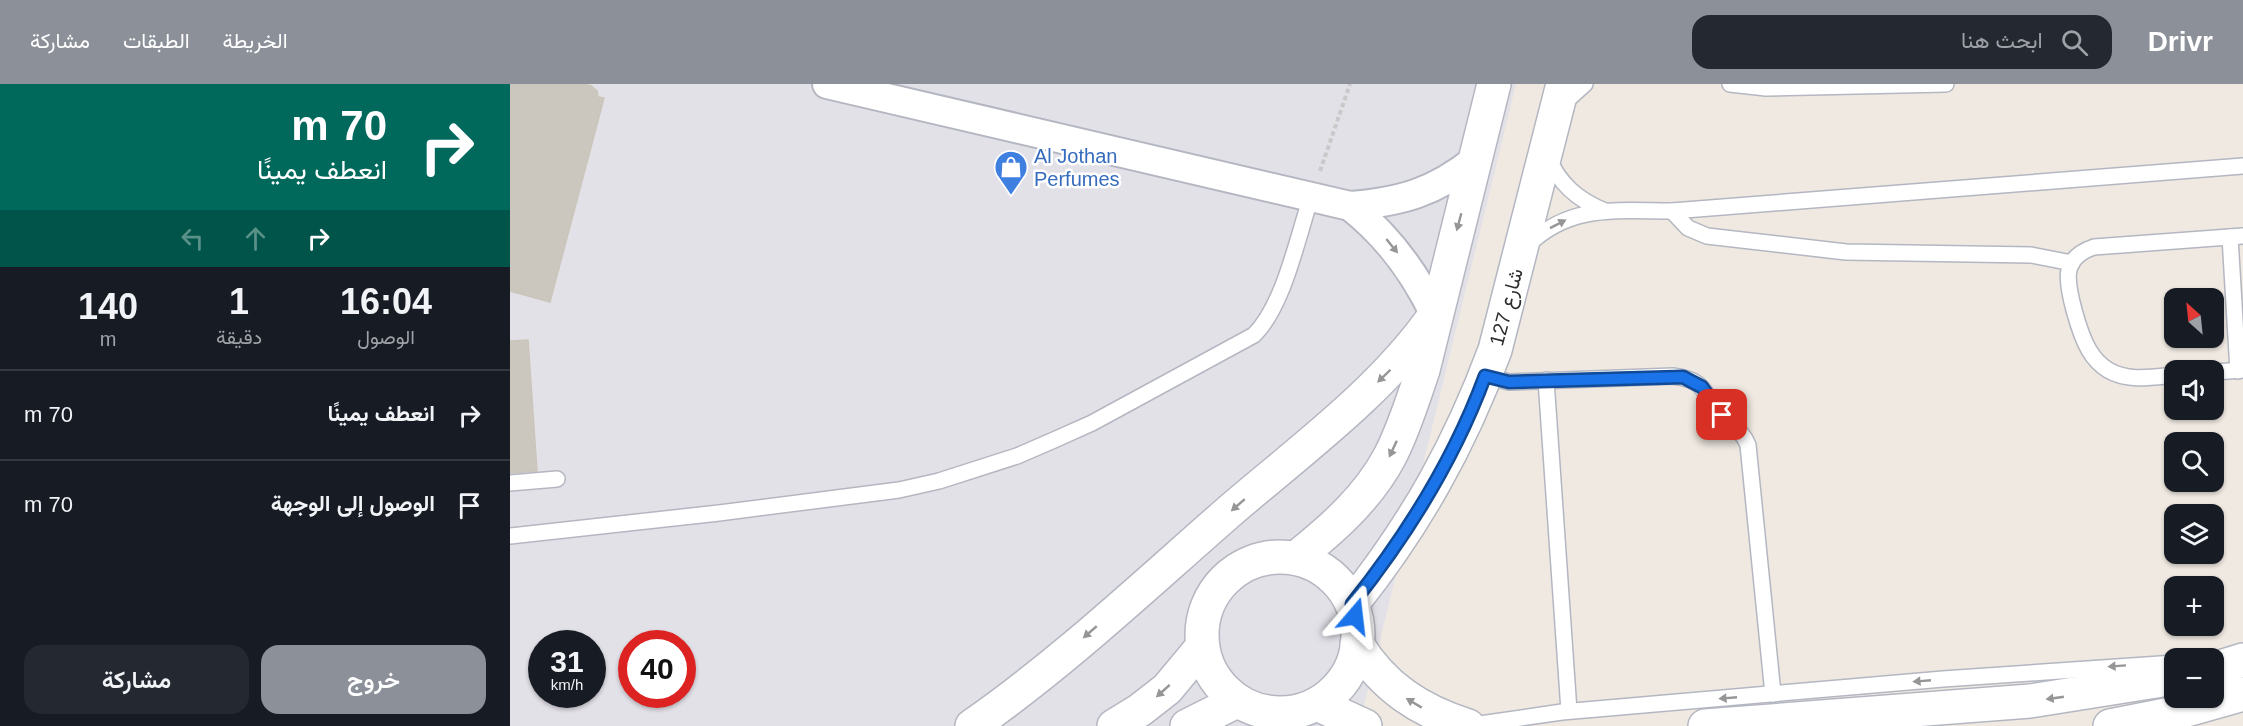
<!DOCTYPE html>
<html lang="ar">
<meta charset="utf-8">
<style>
body{margin:0;font-family:Helvetica,Vazirmatn,sans-serif;background:#242831;color:#f1f3f6;direction:rtl;height:100vh;display:flex;flex-direction:column;font-size:22px;white-space:nowrap}
*{box-sizing:border-box;margin:0}
p{font-size:20px;color:#9ea1a6}
.icon{flex:none;width:33px;height:33px;fill:none;stroke:currentColor;stroke-width:2;stroke-linecap:round;stroke-linejoin:round}
.map{position:relative;flex:1;overflow:hidden;direction:ltr}
.side{display:flex;flex-direction:column;background:#171b24;width:510px}
.side>*{flex:none}
.guide{background:#00695c;color:#fff;overflow:hidden}
.needle{width:39px;rotate:333deg}
.controls{position:absolute;left:1654px;top:204px;display:grid;gap:12px}
.controls a{display:grid;place-items:center;width:60px;height:60px;border-radius:12px;background:#171b24;box-shadow:0 2px 4px #0004;font-size:30px}
.speed{position:absolute;left:18px;top:546px;display:flex;gap:12px;font-size:30px;font-weight:700;text-align:center}
.speed>*{display:grid;place-content:center;width:78px;height:78px;border-radius:50%;background:#171b24;box-shadow:0 2px 4px #0004;line-height:1}
.speed small{font-size:15px;font-weight:400}
.speed .limit{border:9px solid #d22;background:#fff;color:#111}
.pin{position:absolute;display:grid;place-items:center;width:51px;height:51px;color:#fff;margin:-26px;border-radius:12px;box-shadow:0 3px 9px #0006}
.me{position:absolute;width:66px;margin:-33px;rotate:17deg;stroke-linejoin:round;filter:drop-shadow(0 0 4px #0008)}
.turn{display:flex;align-items:center;gap:21px;height:126px;padding:0 24px;font-size:27px}
.turn .icon{width:78px;height:78px;stroke-width:2.5}
.turn b{display:block;font-size:42px;line-height:51px}
.lanes{display:flex;align-items:center;height:57px;padding:0 24px;background:#0003;justify-content:center;gap:30px;direction:ltr}
.lanes .off{opacity:.35}
.eta{display:flex;justify-content:space-evenly;align-items:center;height:102px;text-align:center}
.eta b{font-size:36px;font-weight:600;line-height:42px}
.primary-button{display:flex;gap:12px;margin-top:auto;padding:12px 24px}
.primary-button a{flex:1;height:69px;border-radius:18px;background:#8c9099;color:#fff;font-size:24px;font-weight:600;line-height:69px;text-align:center}
.primary-button a+a{background:#242831;color:#f1f3f6}
ul{padding:0;list-style:none}
li{display:flex;align-items:center;gap:18px;height:90px;padding:0 24px;border-top:2px solid #363941}
li div{flex:1}
li b{display:block;font-size:22px}
li em{font-style:normal}
header{display:flex;align-items:center;gap:36px;box-sizing:border-box;height:84px;padding:0 30px;background:#8c9099;color:#fff}
header strong{font-size:28px}
nav{display:flex;gap:33px;margin-inline-start:auto;font-size:21px}
.search{width:420px;height:54px;background:#242831;display:flex;align-items:center;gap:15px;box-sizing:border-box;padding:0 21px;border-radius:18px;color:#9ea1a6;font-size:22px}
main{display:flex;flex:1;min-height:0}
.map>svg:first-child{display:block}
.industrial{fill:#e3e1e8;fill-rule:evenodd}
.building{fill:#cbc7bf;stroke:#cbc5ba;stroke-width:1.5}
.lines{fill:none;stroke-linecap:round;stroke-linejoin:round}
.service-casing{stroke:#b4b7c1;stroke-width:18}
.minor-casing{stroke:#b4b7c1;stroke-width:32}
.tertiary-casing{stroke:#b4b7c1;stroke-width:36}
.path{stroke:#c9c9c9;stroke-width:4;stroke-dasharray:4.5 3;stroke-linecap:butt}
.service{stroke:#fff;stroke-width:15}
.minor{stroke:#fff;stroke-width:28}
.tertiary{stroke:#fff;stroke-width:33}
.oneway{fill:#969696}
.route-casing{stroke:#114b97;stroke-width:15}
.route{stroke:#1a73e8;stroke-width:10}
.labels{text-anchor:middle;dominant-baseline:central;stroke-width:5;stroke-linejoin:round;paint-order:stroke}
.shop-label{font-size:20px;fill:#366cbe;stroke:#fff;text-anchor:start}
.street-label{font-size:20px;fill:#2e2e2e;stroke:#fff}
</style>
<header>
<strong>Drivr</strong>
<div class="search"><svg class="icon" aria-label="search" viewBox="0 0 24 24"><circle cx="10" cy="10" r="6"/><path d="M15 15l6 6"/></svg>ابحث هنا</div>
<nav><a>الخريطة</a><a>الطبقات</a><a>مشاركة</a></nav>
</header>
<main>
<div class="map">
<svg width="1733" height="642" viewBox="0 0 1733 642">
<rect width="100%" height="100%" fill="#efe9e1"/>
<path class="industrial" d="M0,0H1006L849,642H0ZM32,560H82V610H32ZM122,560H172V610H122Z"/>
<g class="building">
<polygon points="0,0 74,0 81,2 87,7 88,13 94,14 40,218 0,207"/>
<polygon points="18,256 27,387 0,389 0,257"/>
</g>
<g class="lines">
<g class="service-casing">
<g id="service">
<polyline points="1220,0 1256,4 1436,0"/>
<polyline points="1055,18 1075,0"/>
<path d="M1038,73C1049,100 1068,116 1095,127"/>
<polyline points="1162,127 1178,144 1197,152 1336,168 1521,171 1562,179"/>
<polyline points="1720,153 1728,287"/>
<path d="M1018,161C1060,120 1107,127 1162,127L1733,82"/>
<polyline points="1704,288 1733,286"/>
<path d="M1665,291C1643,293 1618,298 1598,286C1590,281 1583,273 1579,266C1570,251 1555,202 1559,186C1562,173 1572,167 1584,163L1733,152"/>
<path d="M975,292L999,298L1163,292C1196,296 1192,308 1210,329C1221,341 1232,346 1238,361L1263,610"/>
<polyline points="1036,296 1059,627"/>
<polyline points="0,399 47,395"/>
<path d="M0,452L209,429L389,406L429,397L507,372L544,356L582,339L744,251C774,221 787,155 801,113"/>
<polyline points="956,642 1052,628 1433,595 1665,579"/>
</g>
</g>
<g class="minor-casing">
<g id="minor">
<path d="M317,0L840,122C891,118 925,108 965,76"/>
<path d="M840,122C878,152 904,187 925,231"/>
</g>
</g>
<g class="tertiary-casing">
<g id="tertiary">
<circle cx="770" cy="551" r="78"/>
<path d="M786,474C822,445 858,414 880,372C894,345 903,315 913,286L984,0"/>
<path d="M842,520C905,441 950,361 985,266L1053,0"/>
<path d="M847,560C873,603 910,627 958,642"/>
<polyline points="1704,585 1733,576"/>
<polyline points="807,620 855,642"/>
<path d="M462,642C554,578 636,500 721,426C791,366 872,307 925,231"/>
<polyline points="604,642 630,626 657,605 692,563"/>
<polyline points="677,642 727,617"/>
<polyline points="1195,642 1520,617 1665,594"/>
<polyline points="1600,642 1666,629 1733,610"/>
</g>
</g>
<polyline class="path" points="810,87 840,0"/>
<use href="#service" class="service"/>
<use href="#minor" class="minor"/>
<use href="#tertiary" class="tertiary"/>
</g>
<defs><path id="oneway-solid" d="M-6-.8H1V-3.2L6.5 0L1 3.2V.8H-6Z" transform="scale(1.5)"/></defs>
<g class="oneway">
<use href="#oneway-solid" transform="translate(949 138) rotate(105)"/>
<use href="#oneway-solid" transform="translate(1048 140) rotate(-27)"/>
<use href="#oneway-solid" transform="translate(882 162) rotate(51)"/>
<use href="#oneway-solid" transform="translate(874 292) rotate(136)"/>
<use href="#oneway-solid" transform="translate(883 365) rotate(115)"/>
<use href="#oneway-solid" transform="translate(728 421) rotate(139)"/>
<use href="#oneway-solid" transform="translate(580 548) rotate(139)"/>
<use href="#oneway-solid" transform="translate(1607 582) rotate(176)"/>
<use href="#oneway-solid" transform="translate(1412 597) rotate(175)"/>
<use href="#oneway-solid" transform="translate(653 607) rotate(138)"/>
<use href="#oneway-solid" transform="translate(1218 614) rotate(175)"/>
<use href="#oneway-solid" transform="translate(1545 614) rotate(172)"/>
<use href="#oneway-solid" transform="translate(904 619) rotate(-149)"/>
</g>
<g class="lines">
<g class="route-casing">
<path id="route" d="M845,532L842,520C897,451 944,376 975,292L999,298L1173,293L1192,303L1212,331"/>
</g>
<use href="#route" class="route"/>
</g>
<defs>
<g id="shop-pin" transform="scale(1.725)"><path d="M0 17L-7.5 6A9.5 9.5 0 1 1 7.5 6Z" fill="#3f7fe0" stroke="#fff"/><path d="M-5-2.5h2.3a2.7 3.5 0 0 1 5.4 0H5L5.5 6h-11ZM-1.5-2.5h3a1.5 2.3 0 0 0-3 0Z" fill="#fff"/></g>
</defs>
<g fill-rule="evenodd">
<use href="#shop-pin" x="501" y="83"/>
</g>
<g class="labels">
<g class="shop-label">
<text x="524" y="72">Al Jothan<tspan x="524" dy="23">Perfumes</tspan></text>
</g>
<g class="street-label">
<text transform="translate(996 223) rotate(-75)">شارع 127</text>
</g>
</g>
</svg>
<div class="controls">
<a><svg class="needle" viewBox="-14 -14 28 28"><path d="M0-13l5 13h-10z" fill="#e53935"/><path d="M0 13l5-13h-10z" fill="#9ea1a6"/></svg></a>
<a><svg class="icon" aria-label="sound" viewBox="0 0 24 24"><path d="M4 9h4l5-4v14l-5-4H4zM17 9q2 3 0 6"/></svg></a>
<a><svg class="icon" aria-label="search" viewBox="0 0 24 24"><circle cx="10" cy="10" r="6"/><path d="M15 15l6 6"/></svg></a>
<a><svg class="icon" aria-label="layers" viewBox="0 0 24 24"><path d="M12 4l9 5-9 5-9-5zM3 14l9 5 9-5"/></svg></a>
<a>+</a>
<a>−</a>
</div>
<div class="speed"><div>31<small>km/h</small></div><div class="limit">40</div></div>
<div class="pin" style="left:1212px;top:331px;background:#d93025"><svg class="icon" aria-label="arrive" viewBox="0 0 24 24"><path d="M6 21V4h12l-3 4 3 4H6"/></svg></div>
<svg class="me" style="left:845px;top:532px" viewBox="-20 -20 40 40"><path d="M0-17L14 15 0 8-14 15z" fill="#1a73e8" stroke="#fff" stroke-width="4"/></svg>
</div>
<section class="side">
<div class="guide">
<div class="turn"><svg class="icon" aria-label="right" viewBox="0 0 24 24"><path d="M7 20v-9h11M14 6l5 5-5 5"/></svg><div><b>70 m</b>انعطف يمينًا</div></div>
<div class="lanes"><svg class="icon off" aria-label="left" viewBox="0 0 24 24"><path d="M17 20v-9H6M10 6l-5 5 5 5"/></svg><svg class="icon off" aria-label="ahead" viewBox="0 0 24 24"><path d="M12 20V5M6 11l6-6 6 6"/></svg><svg class="icon" aria-label="right" viewBox="0 0 24 24"><path d="M7 20v-9h11M14 6l5 5-5 5"/></svg></div>
</div>
<div class="eta">
<div><b>16:04</b><p>الوصول</p></div>
<div><b>1</b><p>دقيقة</p></div>
<div><b>140</b><p>m</p></div>
</div>
<ul>
<li><svg class="icon" aria-label="right" viewBox="0 0 24 24"><path d="M7 20v-9h11M14 6l5 5-5 5"/></svg><div><b>انعطف يمينًا</b></div><em>70 m</em></li>
<li><svg class="icon" aria-label="arrive" viewBox="0 0 24 24"><path d="M6 21V4h12l-3 4 3 4H6"/></svg><div><b>الوصول إلى الوجهة</b></div><em>70 m</em></li>
</ul>
<div class="primary-button"><a>خروج</a><a>مشاركة</a></div>
</section>
</main>
